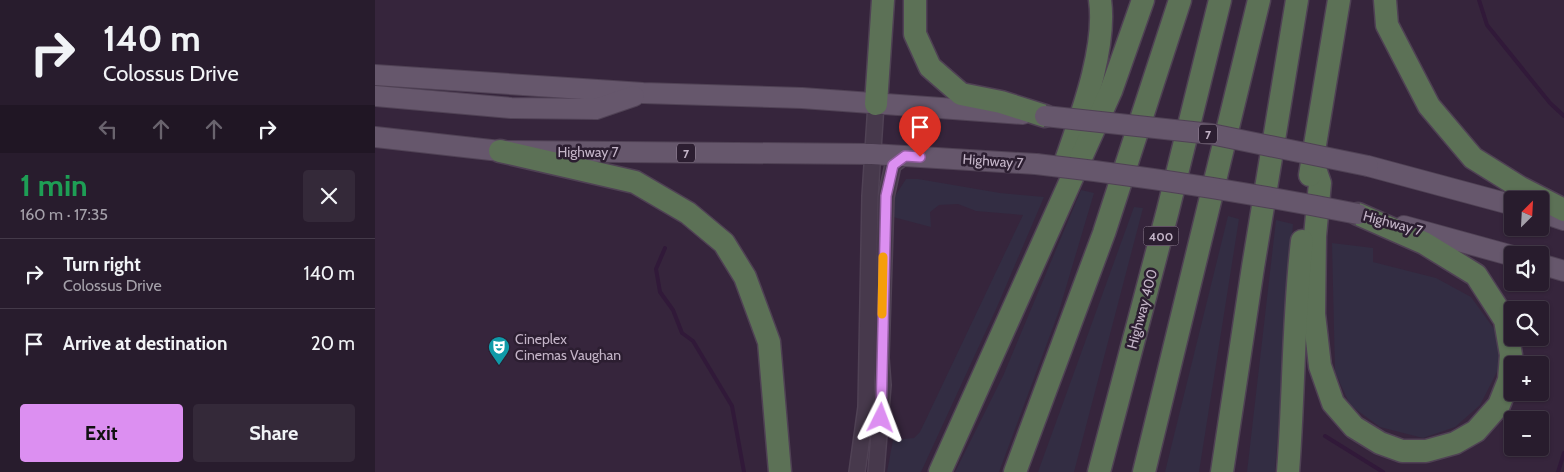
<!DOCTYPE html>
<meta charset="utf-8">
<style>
body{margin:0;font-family:Cabin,sans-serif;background:#342939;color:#f1f3f6;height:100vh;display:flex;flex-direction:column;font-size:19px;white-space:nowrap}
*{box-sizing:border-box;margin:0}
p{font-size:16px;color:#a5a1aa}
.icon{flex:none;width:28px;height:28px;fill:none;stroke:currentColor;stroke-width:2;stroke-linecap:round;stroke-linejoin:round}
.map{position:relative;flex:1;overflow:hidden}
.details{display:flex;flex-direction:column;background:#281c2d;width:375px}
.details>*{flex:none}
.hud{background:#281c2d;color:#f1f3f6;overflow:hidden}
.needle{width:32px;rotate:24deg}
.controls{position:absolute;left:1129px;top:191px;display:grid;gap:10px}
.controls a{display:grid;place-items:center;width:45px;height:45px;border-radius:5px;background:#281c2d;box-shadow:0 1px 4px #0004,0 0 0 1px #443a49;font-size:25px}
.pin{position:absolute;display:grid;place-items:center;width:42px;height:42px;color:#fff;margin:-51px -21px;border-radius:50% 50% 50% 0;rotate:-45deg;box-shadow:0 0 5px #0007}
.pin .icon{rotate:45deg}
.me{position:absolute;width:55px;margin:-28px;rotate:3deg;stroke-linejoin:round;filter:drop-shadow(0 0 4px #0008)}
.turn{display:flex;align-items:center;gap:18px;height:105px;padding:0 20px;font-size:22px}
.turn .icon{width:65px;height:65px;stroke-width:2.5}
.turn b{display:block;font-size:35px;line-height:42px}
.lanes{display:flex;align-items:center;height:48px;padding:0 20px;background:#0003;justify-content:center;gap:25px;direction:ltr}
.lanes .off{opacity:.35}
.round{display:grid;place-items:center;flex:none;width:52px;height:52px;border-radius:5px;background:#342939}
.headline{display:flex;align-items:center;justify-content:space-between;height:85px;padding:0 20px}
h1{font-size:30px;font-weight:800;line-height:38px;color:#1e9e55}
.button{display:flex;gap:10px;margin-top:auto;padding:10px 20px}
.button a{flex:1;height:58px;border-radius:5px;background:#dc8ff1;color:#111;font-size:20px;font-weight:800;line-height:58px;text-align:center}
.button a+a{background:#342939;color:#f1f3f6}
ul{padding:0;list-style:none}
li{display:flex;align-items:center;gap:15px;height:70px;padding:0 20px;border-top:1px solid #443a49}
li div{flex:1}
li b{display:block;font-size:19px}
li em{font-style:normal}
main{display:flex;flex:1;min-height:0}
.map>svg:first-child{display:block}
.green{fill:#332d43}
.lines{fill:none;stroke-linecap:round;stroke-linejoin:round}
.stream{stroke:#311939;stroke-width:4}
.tertiary-casing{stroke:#504255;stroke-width:18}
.primary-casing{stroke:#504255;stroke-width:22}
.motorway-casing{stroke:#4f4154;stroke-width:25}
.tertiary{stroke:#47394c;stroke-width:15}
.primary{stroke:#66576c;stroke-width:20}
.motorway{stroke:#5c7156;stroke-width:22}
.primary-bridge-casing{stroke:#504255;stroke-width:22;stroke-linecap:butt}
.primary-bridge{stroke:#66576c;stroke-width:20}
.route-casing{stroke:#8f5d9d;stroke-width:12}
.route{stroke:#dc8ff1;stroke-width:9}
.slow{stroke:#f59e0b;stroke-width:9}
.labels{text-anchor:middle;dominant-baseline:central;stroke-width:5;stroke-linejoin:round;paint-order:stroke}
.shield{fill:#2c1e31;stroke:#96879a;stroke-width:1}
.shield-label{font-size:12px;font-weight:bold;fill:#c3b4c7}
.street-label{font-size:14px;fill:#c3b4c7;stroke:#2c1e31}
.poi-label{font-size:14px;fill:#c3b4c7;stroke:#2c1e31;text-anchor:start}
</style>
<main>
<section class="details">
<div class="hud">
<div class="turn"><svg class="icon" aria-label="right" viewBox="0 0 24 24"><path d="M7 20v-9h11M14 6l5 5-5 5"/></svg><div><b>140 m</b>Colossus Drive</div></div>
<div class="lanes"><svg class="icon off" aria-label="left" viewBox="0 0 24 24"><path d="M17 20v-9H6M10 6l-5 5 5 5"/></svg><svg class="icon off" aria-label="ahead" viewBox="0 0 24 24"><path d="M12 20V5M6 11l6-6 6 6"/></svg><svg class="icon off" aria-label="ahead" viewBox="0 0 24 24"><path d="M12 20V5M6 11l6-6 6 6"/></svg><svg class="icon" aria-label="right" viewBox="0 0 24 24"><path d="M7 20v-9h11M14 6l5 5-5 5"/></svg></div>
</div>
<div class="headline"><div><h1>1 min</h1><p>160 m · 17:35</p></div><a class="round"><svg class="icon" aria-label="close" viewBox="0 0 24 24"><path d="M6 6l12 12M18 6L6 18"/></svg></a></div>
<ul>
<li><svg class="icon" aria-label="right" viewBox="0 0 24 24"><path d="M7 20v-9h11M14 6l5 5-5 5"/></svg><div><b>Turn right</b><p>Colossus Drive</p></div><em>140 m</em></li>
<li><svg class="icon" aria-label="arrive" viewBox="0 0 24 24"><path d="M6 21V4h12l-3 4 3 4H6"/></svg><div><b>Arrive at destination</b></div><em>20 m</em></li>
</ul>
<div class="button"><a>Exit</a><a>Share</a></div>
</section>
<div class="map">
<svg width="1189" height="472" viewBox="0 0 1189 472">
<rect width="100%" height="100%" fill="#36253c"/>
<g class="green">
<polygon points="531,179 543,179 625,193 669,197 622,307 546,472 512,472 518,440 539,438 545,432 648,215 601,211 583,204 564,205 555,212 556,227 518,217 520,196"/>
<polygon points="706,190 719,193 684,311 624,472 580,472 628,376"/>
<polygon points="759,207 768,208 699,472 663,472"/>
<polygon points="853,216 864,219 824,472 790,472"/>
<polygon points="901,220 918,224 900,472 872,472"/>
<polygon points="957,243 998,248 998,262 1061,278 1096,297 1122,333 1125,366 1105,405 1080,427 1048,438 1005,427 975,405 960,372"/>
</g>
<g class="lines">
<g class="stream">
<polyline points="1104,0 1112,25 1175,103 1189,116"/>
<polyline points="290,248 281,269 285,292 298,310 307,333 318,341 357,406 369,472"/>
<polyline points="950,436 1008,472"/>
<polyline points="1183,472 1189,453"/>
</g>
<g class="tertiary-casing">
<g id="tertiary">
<polyline points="482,472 491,407 495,196 501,104"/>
<polyline points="501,472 508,385 506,358 511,197 518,165 530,156"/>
</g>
</g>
<g class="primary-casing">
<g id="primary">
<polyline points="0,75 268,93 427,98 648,114"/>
<polyline points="0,96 136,108 221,109 259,96"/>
<polyline points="0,137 125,151 497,154 661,164"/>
<polyline points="993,166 1138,205"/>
<polyline points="1165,212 1189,220"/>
<polyline points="1029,226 1138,256"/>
<polyline points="1165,264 1189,271"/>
</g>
</g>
<g class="motorway-casing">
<g id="motorway">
<polyline points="540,0 540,34 555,67 586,94 626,102 670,116"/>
<polyline points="1010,0 1012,25 1054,106 1098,158 1146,188 1189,210"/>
<polyline points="501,104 508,0"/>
<polyline points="125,151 260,182 313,213 349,243 370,277 394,342 405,472"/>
<polyline points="937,160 945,183 940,236 939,314 945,366 958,403 979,427 1005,443 1027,451 1051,451 1080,443 1101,431 1124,405 1134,380 1136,355 1130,320 1101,275 1049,243 983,214"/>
<path d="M689,166C705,119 732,49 725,0"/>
<polyline points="935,175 964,0"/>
<polyline points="565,472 736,91 768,0"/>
<polyline points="640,472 729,233 805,0"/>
<polyline points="724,472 793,210 845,0"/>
<polyline points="769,472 884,0"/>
<polyline points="847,472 878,267 922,0"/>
<path d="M913,472C919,395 918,318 927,241"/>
</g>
</g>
<use href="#tertiary" class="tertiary"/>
<use href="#primary" class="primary"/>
<use href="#motorway" class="motorway"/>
<g class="primary-bridge-casing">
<g id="primary-bridge">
<polyline points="670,116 836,134 993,166"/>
<path d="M661,164C769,176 876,193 983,214"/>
</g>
</g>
<use href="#primary-bridge" class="primary-bridge"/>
</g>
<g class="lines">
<g class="route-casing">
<polyline id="route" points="506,418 511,196 518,165 530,156 545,157"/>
</g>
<use href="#route" class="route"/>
<polyline class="slow" points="507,314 508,257"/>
</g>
<defs>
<g id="theatre-pin" transform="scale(1.125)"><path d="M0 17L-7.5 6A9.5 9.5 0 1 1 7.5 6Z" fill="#0f9aa8" stroke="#2c1e31"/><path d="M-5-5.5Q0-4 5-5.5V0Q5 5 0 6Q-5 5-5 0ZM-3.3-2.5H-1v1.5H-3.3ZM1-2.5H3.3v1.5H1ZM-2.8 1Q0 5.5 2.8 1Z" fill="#fff"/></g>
</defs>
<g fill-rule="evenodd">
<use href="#theatre-pin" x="124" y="347"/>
</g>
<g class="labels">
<g class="shield">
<rect x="824" y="124.5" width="18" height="19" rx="4"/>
<rect x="302" y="143.5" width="18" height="19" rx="4"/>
<rect x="768.5" y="226.5" width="35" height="19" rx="4"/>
</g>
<g class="shield-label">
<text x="833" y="134">7</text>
<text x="311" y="153">7</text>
<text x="786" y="236">400</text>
</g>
<g class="street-label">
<text x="213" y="152">Highway 7</text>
<text transform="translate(618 161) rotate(4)">Highway 7</text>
<text transform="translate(1018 223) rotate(15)">Highway 7</text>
<text transform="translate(767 309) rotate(-75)">Highway 400</text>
</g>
<g class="poi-label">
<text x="140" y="339">Cineplex<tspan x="140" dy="16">Cinemas Vaughan</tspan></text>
</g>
</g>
</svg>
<div class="controls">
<a><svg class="needle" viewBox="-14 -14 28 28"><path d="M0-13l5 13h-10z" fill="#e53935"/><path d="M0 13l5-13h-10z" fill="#a5a1aa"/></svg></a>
<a><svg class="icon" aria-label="sound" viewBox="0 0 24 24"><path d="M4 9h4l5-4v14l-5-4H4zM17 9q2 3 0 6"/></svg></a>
<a><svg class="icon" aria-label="search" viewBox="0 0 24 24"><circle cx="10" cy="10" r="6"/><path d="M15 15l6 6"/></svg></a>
<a>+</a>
<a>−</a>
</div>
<div class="pin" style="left:545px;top:157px;background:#d93025"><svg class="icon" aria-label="arrive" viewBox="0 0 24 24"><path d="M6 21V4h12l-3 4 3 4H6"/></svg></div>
<svg class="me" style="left:506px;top:418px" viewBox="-20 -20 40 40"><path d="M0-17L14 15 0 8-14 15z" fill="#dc8ff1" stroke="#fff" stroke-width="4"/></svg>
</div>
</main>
